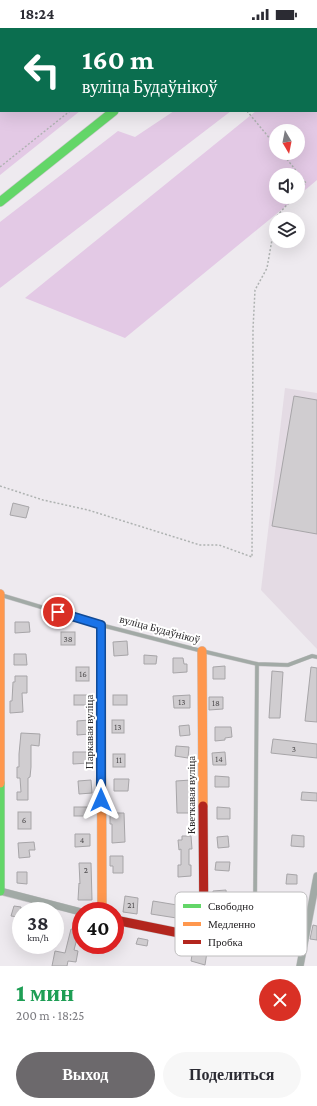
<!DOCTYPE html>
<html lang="ru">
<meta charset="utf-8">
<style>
body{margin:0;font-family:"Crimson Pro",serif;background:#f7f7f7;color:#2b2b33;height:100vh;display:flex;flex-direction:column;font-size:15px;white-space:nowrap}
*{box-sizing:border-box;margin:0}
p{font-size:13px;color:#7c7c81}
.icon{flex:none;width:22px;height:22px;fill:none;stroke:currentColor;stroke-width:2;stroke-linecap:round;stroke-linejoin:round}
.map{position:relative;height:938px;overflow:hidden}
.details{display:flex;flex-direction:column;background:#fff;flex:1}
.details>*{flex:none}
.hud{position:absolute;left:0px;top:0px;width:317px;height:84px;box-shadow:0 4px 16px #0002;background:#0b6e4f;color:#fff;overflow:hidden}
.needle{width:26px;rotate:170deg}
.fabs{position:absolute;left:269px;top:96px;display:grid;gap:8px}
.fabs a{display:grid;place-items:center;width:36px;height:36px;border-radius:50%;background:#fff;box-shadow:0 4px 16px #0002;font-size:20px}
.speed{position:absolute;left:12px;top:874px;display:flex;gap:8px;font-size:20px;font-weight:700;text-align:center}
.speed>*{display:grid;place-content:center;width:52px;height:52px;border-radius:50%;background:#fff;box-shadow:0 4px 16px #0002;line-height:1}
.speed small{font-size:10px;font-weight:400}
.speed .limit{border:6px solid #d22;background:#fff;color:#111}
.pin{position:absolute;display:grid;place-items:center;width:34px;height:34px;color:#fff;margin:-17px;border:2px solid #fff;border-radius:50%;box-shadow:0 1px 4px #0007}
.me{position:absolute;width:44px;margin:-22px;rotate:0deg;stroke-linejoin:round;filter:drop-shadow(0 0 3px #0008)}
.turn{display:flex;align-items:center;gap:14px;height:84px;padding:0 16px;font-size:18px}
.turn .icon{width:52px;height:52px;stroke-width:2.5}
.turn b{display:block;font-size:28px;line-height:34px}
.round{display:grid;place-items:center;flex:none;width:42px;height:42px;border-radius:21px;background:#f7f7f7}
.summary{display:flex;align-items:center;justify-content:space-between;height:68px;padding:0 16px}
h1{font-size:24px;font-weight:800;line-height:30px;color:#1e9e55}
.button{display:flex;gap:8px;margin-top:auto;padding:8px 16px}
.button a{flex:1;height:46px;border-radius:24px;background:#6c696c;color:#fff;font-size:16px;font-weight:800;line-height:46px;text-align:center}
.button a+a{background:#f7f7f7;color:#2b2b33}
.status{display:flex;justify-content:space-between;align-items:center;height:28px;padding:0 20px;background:#fff;direction:ltr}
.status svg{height:11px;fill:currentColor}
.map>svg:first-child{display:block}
.built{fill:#e4dbe4}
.green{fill:#e3c9e5;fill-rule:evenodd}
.building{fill:#d0cdd0;stroke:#a7a5a8}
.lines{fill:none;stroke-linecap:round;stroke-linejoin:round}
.lane-casing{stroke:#c9c7ca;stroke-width:4.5}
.street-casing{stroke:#c9c7ca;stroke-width:8}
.fast-casing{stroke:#c9c7ca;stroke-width:10}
.slow-casing{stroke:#c9c7ca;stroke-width:10}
.jam-casing{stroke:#c9c7ca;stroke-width:10}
.path{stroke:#aeb2b1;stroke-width:1.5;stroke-dasharray:2 2;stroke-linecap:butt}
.lane{stroke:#a2aaa6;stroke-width:3.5}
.street{stroke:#a2aaa6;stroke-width:7}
.fast{stroke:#63d668;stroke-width:9}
.slow{stroke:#ff974d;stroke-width:9}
.jam{stroke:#b3261e;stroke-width:9}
.route-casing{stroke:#114b97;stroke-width:10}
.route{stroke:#1a73e8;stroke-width:7}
.labels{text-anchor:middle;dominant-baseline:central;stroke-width:4;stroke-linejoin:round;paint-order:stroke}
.number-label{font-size:9px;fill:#504e50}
.street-label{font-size:11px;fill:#262426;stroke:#fff}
.key{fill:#fff;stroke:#bebdbe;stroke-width:1}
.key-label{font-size:11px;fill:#262426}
</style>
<div class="status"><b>18:24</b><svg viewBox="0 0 49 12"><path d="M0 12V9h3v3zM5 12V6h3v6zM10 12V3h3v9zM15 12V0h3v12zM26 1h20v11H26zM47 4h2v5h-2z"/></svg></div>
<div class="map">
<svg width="317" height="938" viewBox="0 0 317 938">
<rect width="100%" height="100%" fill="#eeeaef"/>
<polygon class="built" points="285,360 317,365 317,621 261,562"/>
<g class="green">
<polygon points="101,0 164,0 100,1"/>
<polygon points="247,0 317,0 317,13 316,14 316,1 245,1"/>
<path d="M317,34V152L298,168V147H276V169H297L125,310L25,270L256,83H316ZM276,103H298V125H276Z"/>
<polygon points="0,76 1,76 1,83 80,83 0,147"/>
<polygon points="174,83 231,83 0,260 0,194 118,103 135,109"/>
</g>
<g class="building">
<polygon points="294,368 317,372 317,506 272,498"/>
<polygon points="13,475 29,479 26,490 10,487"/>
<polygon points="15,594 29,594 30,604 15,605"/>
<rect x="61" y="604" width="14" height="13"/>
<polygon points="127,613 128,627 114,628 113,614"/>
<polygon points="14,626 26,626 27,637 14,637"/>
<polygon points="144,627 157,628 156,636 144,636"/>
<polygon points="173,630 183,630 184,636 187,636 187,644 173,645"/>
<polygon points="225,638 225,651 213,651 213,639"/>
<rect x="76" y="639" width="13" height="14"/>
<polygon points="311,639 317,640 317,694 305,693"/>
<polygon points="272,643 283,644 280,690 269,690"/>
<polygon points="15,648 27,648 27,665 22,665 23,684 10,685 10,673 12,673 13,654 15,654"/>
<rect x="74" y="667" width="14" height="10"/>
<rect x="113" y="667" width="14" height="10"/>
<polygon points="190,667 190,680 174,680 173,668"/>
<polygon points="209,669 223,669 223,681 209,682"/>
<polygon points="89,692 90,706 77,707 77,693"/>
<rect x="112" y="692" width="12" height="13"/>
<polygon points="189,697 190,707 180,708 179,698"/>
<polygon points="215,699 231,699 232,709 225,710 225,712 215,713"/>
<polygon points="21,705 40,706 39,718 31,717 31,739 30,749 28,750 28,772 17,772 17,764 21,764 20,750 17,750 17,739 19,739 19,726"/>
<polygon points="273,711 317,716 317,730 271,725"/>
<polygon points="176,718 189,719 188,730 175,728"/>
<polygon points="73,724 89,724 89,735 73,736"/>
<polygon points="225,724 226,737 213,737 212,725"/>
<rect x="113" y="726" width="12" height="13"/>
<polygon points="215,748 229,749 229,759 215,759"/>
<polygon points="114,751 129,751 128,763 114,763"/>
<polygon points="91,752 92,765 79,766 78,753"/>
<polygon points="191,752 192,785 177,785 176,753"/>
<polygon points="302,764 317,765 317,773 301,772"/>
<rect x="74" y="779" width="16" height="9"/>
<polygon points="217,779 230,780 230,791 217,791"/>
<rect x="18" y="784" width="13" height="17"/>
<polygon points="110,785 124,785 125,814 112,815 112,796 110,796"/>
<polygon points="75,806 90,806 90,818 75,819"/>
<polygon points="292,807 304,808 304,819 291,818"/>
<polygon points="182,808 191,808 192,821 189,821 189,837 191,837 191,848 178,849 178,837 181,837 181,821 179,822 178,812 182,812"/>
<polygon points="228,808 229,819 218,820 217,809"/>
<polygon points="34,814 35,822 29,822 30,829 19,830 18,815"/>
<polygon points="110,828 123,828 123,845 113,845 113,838 110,838"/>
<polygon points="216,834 230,834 229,843 215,842"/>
<polygon points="79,835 91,835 92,872 78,872 79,855 80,856"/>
<polygon points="17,844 27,844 27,856 17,855"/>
<polygon points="287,846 297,847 297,856 286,856"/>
<polygon points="226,862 227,874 213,874 213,863"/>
<polygon points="125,868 138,870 137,886 123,884"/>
<polygon points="153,873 189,879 187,887 184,887 183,891 151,886"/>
<polygon points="14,878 21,879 21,887 19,887 18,889 11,888"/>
<polygon points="313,897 317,898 317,912 310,911"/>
<polygon points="71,901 79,903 74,922 78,923 76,934 68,933 67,938 52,938 55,923 65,925"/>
<polygon points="138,910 148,912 147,918 136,916"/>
<polygon points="193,921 207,924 205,937 191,933"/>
</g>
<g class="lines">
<g class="lane-casing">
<g id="lane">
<polyline points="1,567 101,597 202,623 257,636 288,637 312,628 317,629"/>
<polyline points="205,911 222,916 233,913 242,907 250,898 255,879 257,636"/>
</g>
</g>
<g class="street-casing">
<g id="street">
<polyline points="88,1 90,0"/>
<polyline points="0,60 1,59"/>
<polyline points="0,863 81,884"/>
<polyline points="300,938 317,848"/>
</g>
</g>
<g class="fast-casing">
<g id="fast">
<polyline points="0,174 114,83"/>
<polyline points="0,755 0,863"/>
</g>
</g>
<g class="slow-casing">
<g id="slow">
<polyline points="217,1 219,0"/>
<polyline points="0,566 0,755"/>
<polyline points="101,597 102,883"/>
<polyline points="202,623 203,778"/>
</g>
</g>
<g class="jam-casing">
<polyline id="jam" points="115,892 204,910 203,778"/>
</g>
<g class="path">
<polyline points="186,1 187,0"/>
<polyline points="247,83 276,118"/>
<polyline points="282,125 306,155 298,164"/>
<polyline points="0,139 70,83"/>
<polyline points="0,458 43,472 88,482 200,517 219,517 252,529 253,301 255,262 267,240 276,189 294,169"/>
</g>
<use href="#lane" class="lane"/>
<use href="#street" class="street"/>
<use href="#fast" class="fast"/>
<use href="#slow" class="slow"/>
<use href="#jam" class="jam"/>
</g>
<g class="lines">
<g class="route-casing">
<polyline id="route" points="58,584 101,597 101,772"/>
</g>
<use href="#route" class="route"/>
</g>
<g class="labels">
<g class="number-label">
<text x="68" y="611">38</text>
<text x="83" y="646">16</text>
<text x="182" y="674">13</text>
<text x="216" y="675">18</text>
<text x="118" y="699">13</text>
<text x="294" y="721">3</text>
<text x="219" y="731">14</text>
<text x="119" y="732">11</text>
<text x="24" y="792">6</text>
<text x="82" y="812">4</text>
<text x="86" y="842">2</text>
<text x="131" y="877">21</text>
</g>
<g class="street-label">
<text transform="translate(160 601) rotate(15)">вуліца Будаўнікоў</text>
<text transform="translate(89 704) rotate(-90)">Паркавая вуліца</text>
<text transform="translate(191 767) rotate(-90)">Кветкавая вуліца</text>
</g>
</g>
<rect x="175" y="864" width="132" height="64" rx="6" class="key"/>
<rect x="183" y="876" width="18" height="4" fill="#63d668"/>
<rect x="183" y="894" width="18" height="4" fill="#ff974d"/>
<rect x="183" y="912" width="18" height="4" fill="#b3261e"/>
<g class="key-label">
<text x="208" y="882">Свободно</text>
<text x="208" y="900">Медленно</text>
<text x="208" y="918">Пробка</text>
</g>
</svg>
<div class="fabs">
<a><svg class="needle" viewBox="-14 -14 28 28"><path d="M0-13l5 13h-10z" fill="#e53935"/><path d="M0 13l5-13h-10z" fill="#7c7c81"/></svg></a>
<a><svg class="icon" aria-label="sound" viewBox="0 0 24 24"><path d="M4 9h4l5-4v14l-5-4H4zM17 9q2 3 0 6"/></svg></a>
<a><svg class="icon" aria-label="layers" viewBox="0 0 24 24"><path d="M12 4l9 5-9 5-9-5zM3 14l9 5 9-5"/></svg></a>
</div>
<div class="speed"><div>38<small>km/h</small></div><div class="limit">40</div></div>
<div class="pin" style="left:58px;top:584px;background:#d93025"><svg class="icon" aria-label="arrive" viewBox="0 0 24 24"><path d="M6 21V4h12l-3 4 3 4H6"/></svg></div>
<svg class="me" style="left:101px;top:772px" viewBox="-20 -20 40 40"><path d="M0-17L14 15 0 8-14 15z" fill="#1a73e8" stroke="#fff" stroke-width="4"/></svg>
<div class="hud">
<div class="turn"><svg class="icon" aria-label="left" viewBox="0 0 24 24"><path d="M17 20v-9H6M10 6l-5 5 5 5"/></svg><div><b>160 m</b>вуліца Будаўнікоў</div></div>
</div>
</div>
<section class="details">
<div class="summary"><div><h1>1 мин</h1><p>200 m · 18:25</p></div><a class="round" style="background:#d93025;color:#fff"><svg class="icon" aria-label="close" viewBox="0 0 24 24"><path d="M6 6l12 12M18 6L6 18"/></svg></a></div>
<div class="button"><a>Выход</a><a>Поделиться</a></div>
</section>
